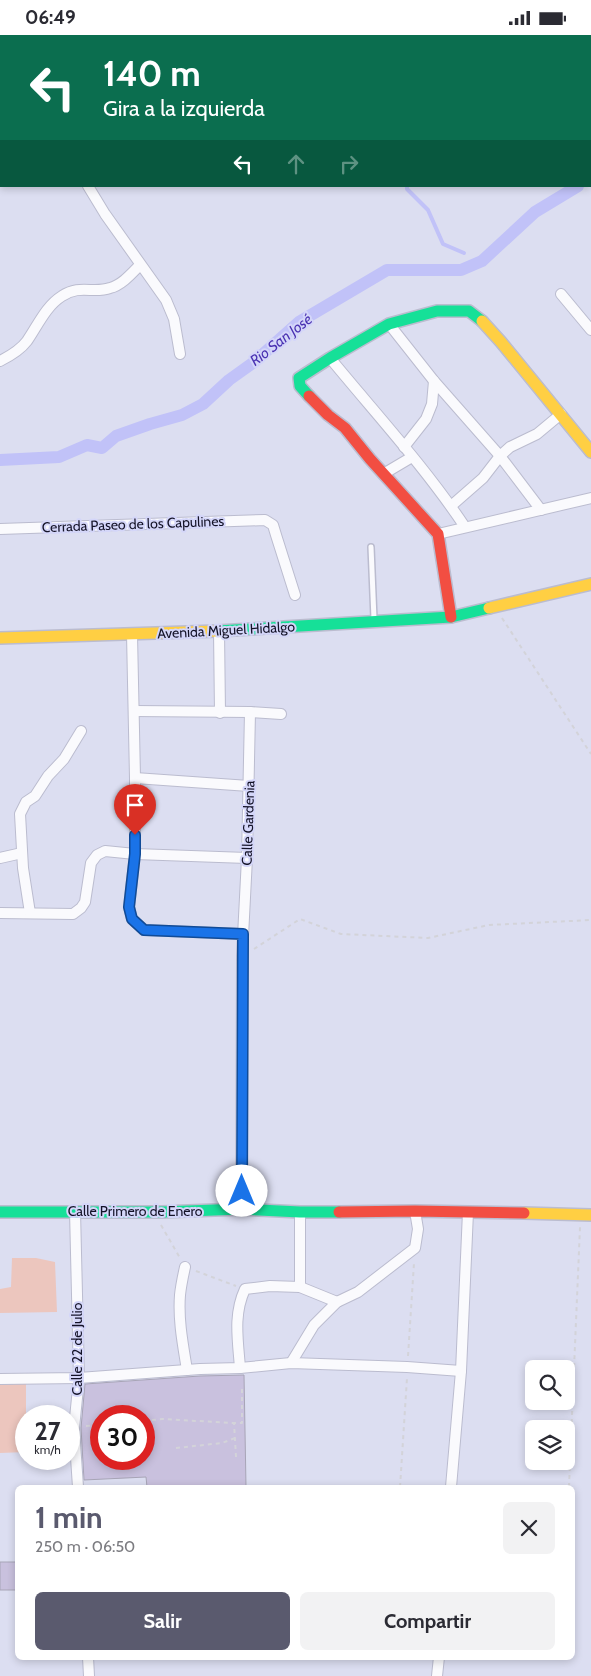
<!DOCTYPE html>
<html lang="es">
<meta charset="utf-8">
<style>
body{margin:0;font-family:Cabin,sans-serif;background:#f2f2f3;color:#2b2b33;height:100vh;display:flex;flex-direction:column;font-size:19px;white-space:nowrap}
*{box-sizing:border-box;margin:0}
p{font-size:16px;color:#7c7c81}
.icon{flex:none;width:28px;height:28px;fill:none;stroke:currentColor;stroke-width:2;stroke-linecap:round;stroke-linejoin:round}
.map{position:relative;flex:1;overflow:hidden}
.side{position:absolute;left:15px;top:1450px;width:560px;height:175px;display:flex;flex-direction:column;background:#fff;border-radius:8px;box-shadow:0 2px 8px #0003}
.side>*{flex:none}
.hud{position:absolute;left:0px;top:0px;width:591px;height:152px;box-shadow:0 2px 8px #0003;background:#0b6e4f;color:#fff;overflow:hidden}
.buttons{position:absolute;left:525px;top:1325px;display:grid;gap:10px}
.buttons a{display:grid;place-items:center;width:50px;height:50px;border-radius:8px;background:#fff;box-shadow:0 2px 8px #0003;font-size:25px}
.speed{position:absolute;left:15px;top:1370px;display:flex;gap:10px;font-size:25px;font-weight:700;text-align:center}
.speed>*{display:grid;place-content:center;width:65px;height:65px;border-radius:50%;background:#fff;box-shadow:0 2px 8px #0003;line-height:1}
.speed small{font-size:12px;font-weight:400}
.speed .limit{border:8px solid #d22;background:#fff;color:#111}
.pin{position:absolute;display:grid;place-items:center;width:42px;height:42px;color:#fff;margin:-51px -21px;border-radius:50% 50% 50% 0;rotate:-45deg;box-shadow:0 0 5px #0007}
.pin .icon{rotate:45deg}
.me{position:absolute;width:55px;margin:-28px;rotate:0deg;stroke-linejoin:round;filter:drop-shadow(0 0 4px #0008)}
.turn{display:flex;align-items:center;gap:18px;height:105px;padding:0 20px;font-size:22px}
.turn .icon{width:65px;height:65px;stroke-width:2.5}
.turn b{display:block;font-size:35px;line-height:42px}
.lanes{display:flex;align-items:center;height:48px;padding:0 20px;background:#0003;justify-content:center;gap:25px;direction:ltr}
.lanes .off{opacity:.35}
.round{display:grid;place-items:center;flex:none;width:52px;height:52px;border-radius:8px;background:#f2f2f3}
.overview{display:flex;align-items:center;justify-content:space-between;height:85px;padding:0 20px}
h1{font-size:30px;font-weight:700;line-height:38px;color:#5a5a6e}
.action{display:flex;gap:10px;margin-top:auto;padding:10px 20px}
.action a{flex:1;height:58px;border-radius:8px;background:#5a5a6e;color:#fff;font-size:20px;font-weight:700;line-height:58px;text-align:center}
.action a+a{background:#f2f2f3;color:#2b2b33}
.status{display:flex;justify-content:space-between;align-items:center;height:35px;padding:0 25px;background:#fff;direction:ltr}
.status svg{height:14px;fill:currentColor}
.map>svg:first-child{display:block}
.green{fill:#ecc6be}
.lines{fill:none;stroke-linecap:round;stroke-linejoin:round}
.stream{stroke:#c1c2f8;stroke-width:4}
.canal{stroke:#c1c2f8;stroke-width:12}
.building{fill:#c9c1de;stroke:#a8a5b7;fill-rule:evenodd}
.lane-casing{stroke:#bbbccf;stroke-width:8}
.street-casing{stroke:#bbbccf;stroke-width:12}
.fast-casing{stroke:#bbbccf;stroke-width:14}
.slow-casing{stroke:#bbbccf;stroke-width:14}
.jam-casing{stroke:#bbbccf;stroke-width:14}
.path{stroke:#d3d3d9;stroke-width:2;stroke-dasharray:4 4;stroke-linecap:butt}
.lane{stroke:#fafafd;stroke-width:5}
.street{stroke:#fafafd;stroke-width:10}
.fast{stroke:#16e098;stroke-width:11}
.slow{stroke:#ffcf43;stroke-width:11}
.jam{stroke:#f24e42;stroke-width:11}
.route-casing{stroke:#114b97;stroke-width:12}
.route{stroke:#1a73e8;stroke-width:9}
.labels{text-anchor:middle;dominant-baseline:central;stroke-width:4;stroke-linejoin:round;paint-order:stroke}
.street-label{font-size:14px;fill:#141328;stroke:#d4d6f9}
.water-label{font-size:15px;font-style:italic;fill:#4a32b2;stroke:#d4d6f9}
</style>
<div class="status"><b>06:49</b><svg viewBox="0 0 49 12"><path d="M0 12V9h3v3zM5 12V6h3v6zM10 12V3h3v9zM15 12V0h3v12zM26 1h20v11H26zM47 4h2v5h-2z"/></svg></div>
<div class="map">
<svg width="591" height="1641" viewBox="0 0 591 1641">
<rect width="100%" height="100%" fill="#dcdef1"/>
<g class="green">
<polygon points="12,1223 36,1223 55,1227 57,1277 0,1278 0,1254 11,1252"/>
<polygon points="26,1348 26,1417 0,1418 0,1350"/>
</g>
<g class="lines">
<g class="stream">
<polyline points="381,0 381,1"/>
<polyline points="407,151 407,154 428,175 443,209 464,218"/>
</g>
<g class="canal">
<polyline points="590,144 591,144"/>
<polyline points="0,425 59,422 87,410 102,413 116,401 150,389 182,380 203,369 229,345 254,327 299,287 387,235 461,235 482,226 535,177 578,151"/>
</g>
</g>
<g class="building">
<path d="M244,1340L246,1452H147L146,1442L84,1445L81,1393L85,1349L200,1341ZM101,1381H144V1424H101Z"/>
<rect x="0" y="1527" width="18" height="28"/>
</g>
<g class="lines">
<g class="lane-casing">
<polyline id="lane" points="371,512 374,584"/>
</g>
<g class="street-casing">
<g id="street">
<polyline points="45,1 45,0"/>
<polyline points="0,145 1,145"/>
<polyline points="88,151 105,179 166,265 174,284 180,319"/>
<polyline points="561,259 591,295"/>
<polyline points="389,289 434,346 500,421 541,475"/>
<path d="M330,323C376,379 425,432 465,492"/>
<path d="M0,326C10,321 21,314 27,306C38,290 46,271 62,261C80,249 93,259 110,253C122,250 132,238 140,230"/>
<polyline points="404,412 426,384 432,369 434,346"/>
<polyline points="385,438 412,422"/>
<polyline points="451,471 483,443 500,421 510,412 537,399 561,379"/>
<polyline points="0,494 265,485 273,490 276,500 295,560"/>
<polyline points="438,499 591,463"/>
<polyline points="219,596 220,678"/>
<polyline points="132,599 135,743 135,819 129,872 132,884 144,895 243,899"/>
<polyline points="134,676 250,677 281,679"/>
<polyline points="135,743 249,751"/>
<polyline points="0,823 22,818"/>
<polyline points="0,878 73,879 81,873 85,867 91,828 97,820 105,816 135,819 247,823"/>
<polyline points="30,878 23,833 20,779 26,767 35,761 48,741 64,724 81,696"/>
<polyline points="241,1174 242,921 247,823 250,677"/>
<polyline points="75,1176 79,1343 74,1393 78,1452"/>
<polyline points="300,1177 300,1252"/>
<path d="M185,1232C183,1241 181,1250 180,1260C178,1285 183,1310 187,1335"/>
<polyline points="291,1328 314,1290 337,1267 358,1257 415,1213 418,1194 415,1176"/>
<path d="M240,1333C238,1305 233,1280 245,1254L270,1251L300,1252L337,1267"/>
<polyline points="0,1344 79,1343 200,1334 240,1333 291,1328 407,1332 461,1336"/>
<polyline points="451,1452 461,1336 468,1177"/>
<polyline points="88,1622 89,1641"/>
<polyline points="437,1641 439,1622"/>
</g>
</g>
<g class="fast-casing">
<g id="fast">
<polyline points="309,361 300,351 299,343 330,323 389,289 437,276 469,276 482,286"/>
<polyline points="218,596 451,582 489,573"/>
<polyline points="0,1177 162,1177 241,1174 300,1177 339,1177"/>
</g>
</g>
<g class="slow-casing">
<g id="slow">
<polyline points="482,286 501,307 591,417"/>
<polyline points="489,573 591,549"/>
<polyline points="0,603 218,596"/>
<polyline points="524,1178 591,1180"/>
</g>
</g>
<g class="jam-casing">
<g id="jam">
<polyline points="309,361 328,380 345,393 370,424 438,499 451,582"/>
<polyline points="339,1177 415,1176 524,1178"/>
</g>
</g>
<g class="path">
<polyline points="502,583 591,719"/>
<polyline points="254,914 300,884 341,899 428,903 489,890 591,885"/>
<polyline points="161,1190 180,1223"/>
<polyline points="196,1236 236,1251"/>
<polyline points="408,1321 414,1228"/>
<polyline points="144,1386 162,1384 234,1388"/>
<polyline points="86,1391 101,1390"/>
<polyline points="176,1413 222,1408 235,1403"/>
<polyline points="236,1422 234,1388 242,1388 242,1351"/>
<polyline points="400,1452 407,1343"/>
<polyline points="569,1452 580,1192"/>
</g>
<use href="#lane" class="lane"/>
<use href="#street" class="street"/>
<use href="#fast" class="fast"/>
<use href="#slow" class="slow"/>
<use href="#jam" class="jam"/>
</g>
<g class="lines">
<g class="route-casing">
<polyline id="route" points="135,800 135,819 129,872 132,884 144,895 243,899 242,1156"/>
</g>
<use href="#route" class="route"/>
</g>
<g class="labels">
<g class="street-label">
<text transform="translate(133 489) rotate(-2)">Cerrada Paseo de los Capulines</text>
<text transform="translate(226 595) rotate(-3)">Avenida Miguel Hidalgo</text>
<text transform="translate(248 788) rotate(-88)">Calle Gardenia</text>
<text x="135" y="1176">Calle Primero de Enero</text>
<text transform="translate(77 1314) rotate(-90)">Calle 22 de Julio</text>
</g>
<g class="water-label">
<text transform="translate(281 305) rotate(-38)">Rio San José</text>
</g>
</g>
</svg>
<div class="buttons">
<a><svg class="icon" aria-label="search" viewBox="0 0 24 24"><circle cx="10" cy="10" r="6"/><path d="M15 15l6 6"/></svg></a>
<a><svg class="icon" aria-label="layers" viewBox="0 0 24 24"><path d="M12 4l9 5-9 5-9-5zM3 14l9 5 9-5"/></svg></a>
</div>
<div class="speed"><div>27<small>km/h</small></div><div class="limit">30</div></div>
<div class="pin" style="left:135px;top:800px;background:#d93025"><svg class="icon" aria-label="arrive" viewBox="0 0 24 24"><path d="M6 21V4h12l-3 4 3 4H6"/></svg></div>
<svg class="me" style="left:242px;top:1156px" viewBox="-20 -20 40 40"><circle r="19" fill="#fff"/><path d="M0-13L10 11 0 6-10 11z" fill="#1a73e8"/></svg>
<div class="hud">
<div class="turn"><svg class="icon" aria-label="left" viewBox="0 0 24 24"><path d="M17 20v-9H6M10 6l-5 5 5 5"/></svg><div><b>140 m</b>Gira a la izquierda</div></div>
<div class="lanes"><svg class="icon" aria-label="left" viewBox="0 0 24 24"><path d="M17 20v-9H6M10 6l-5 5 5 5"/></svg><svg class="icon off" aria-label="ahead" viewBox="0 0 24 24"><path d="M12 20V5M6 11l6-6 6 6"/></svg><svg class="icon off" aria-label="right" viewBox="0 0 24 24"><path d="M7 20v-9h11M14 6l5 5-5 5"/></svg></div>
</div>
<section class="side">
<div class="overview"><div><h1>1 min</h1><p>250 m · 06:50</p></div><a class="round"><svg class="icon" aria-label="close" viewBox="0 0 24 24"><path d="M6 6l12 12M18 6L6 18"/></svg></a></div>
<div class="action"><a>Salir</a><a>Compartir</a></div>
</section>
</div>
